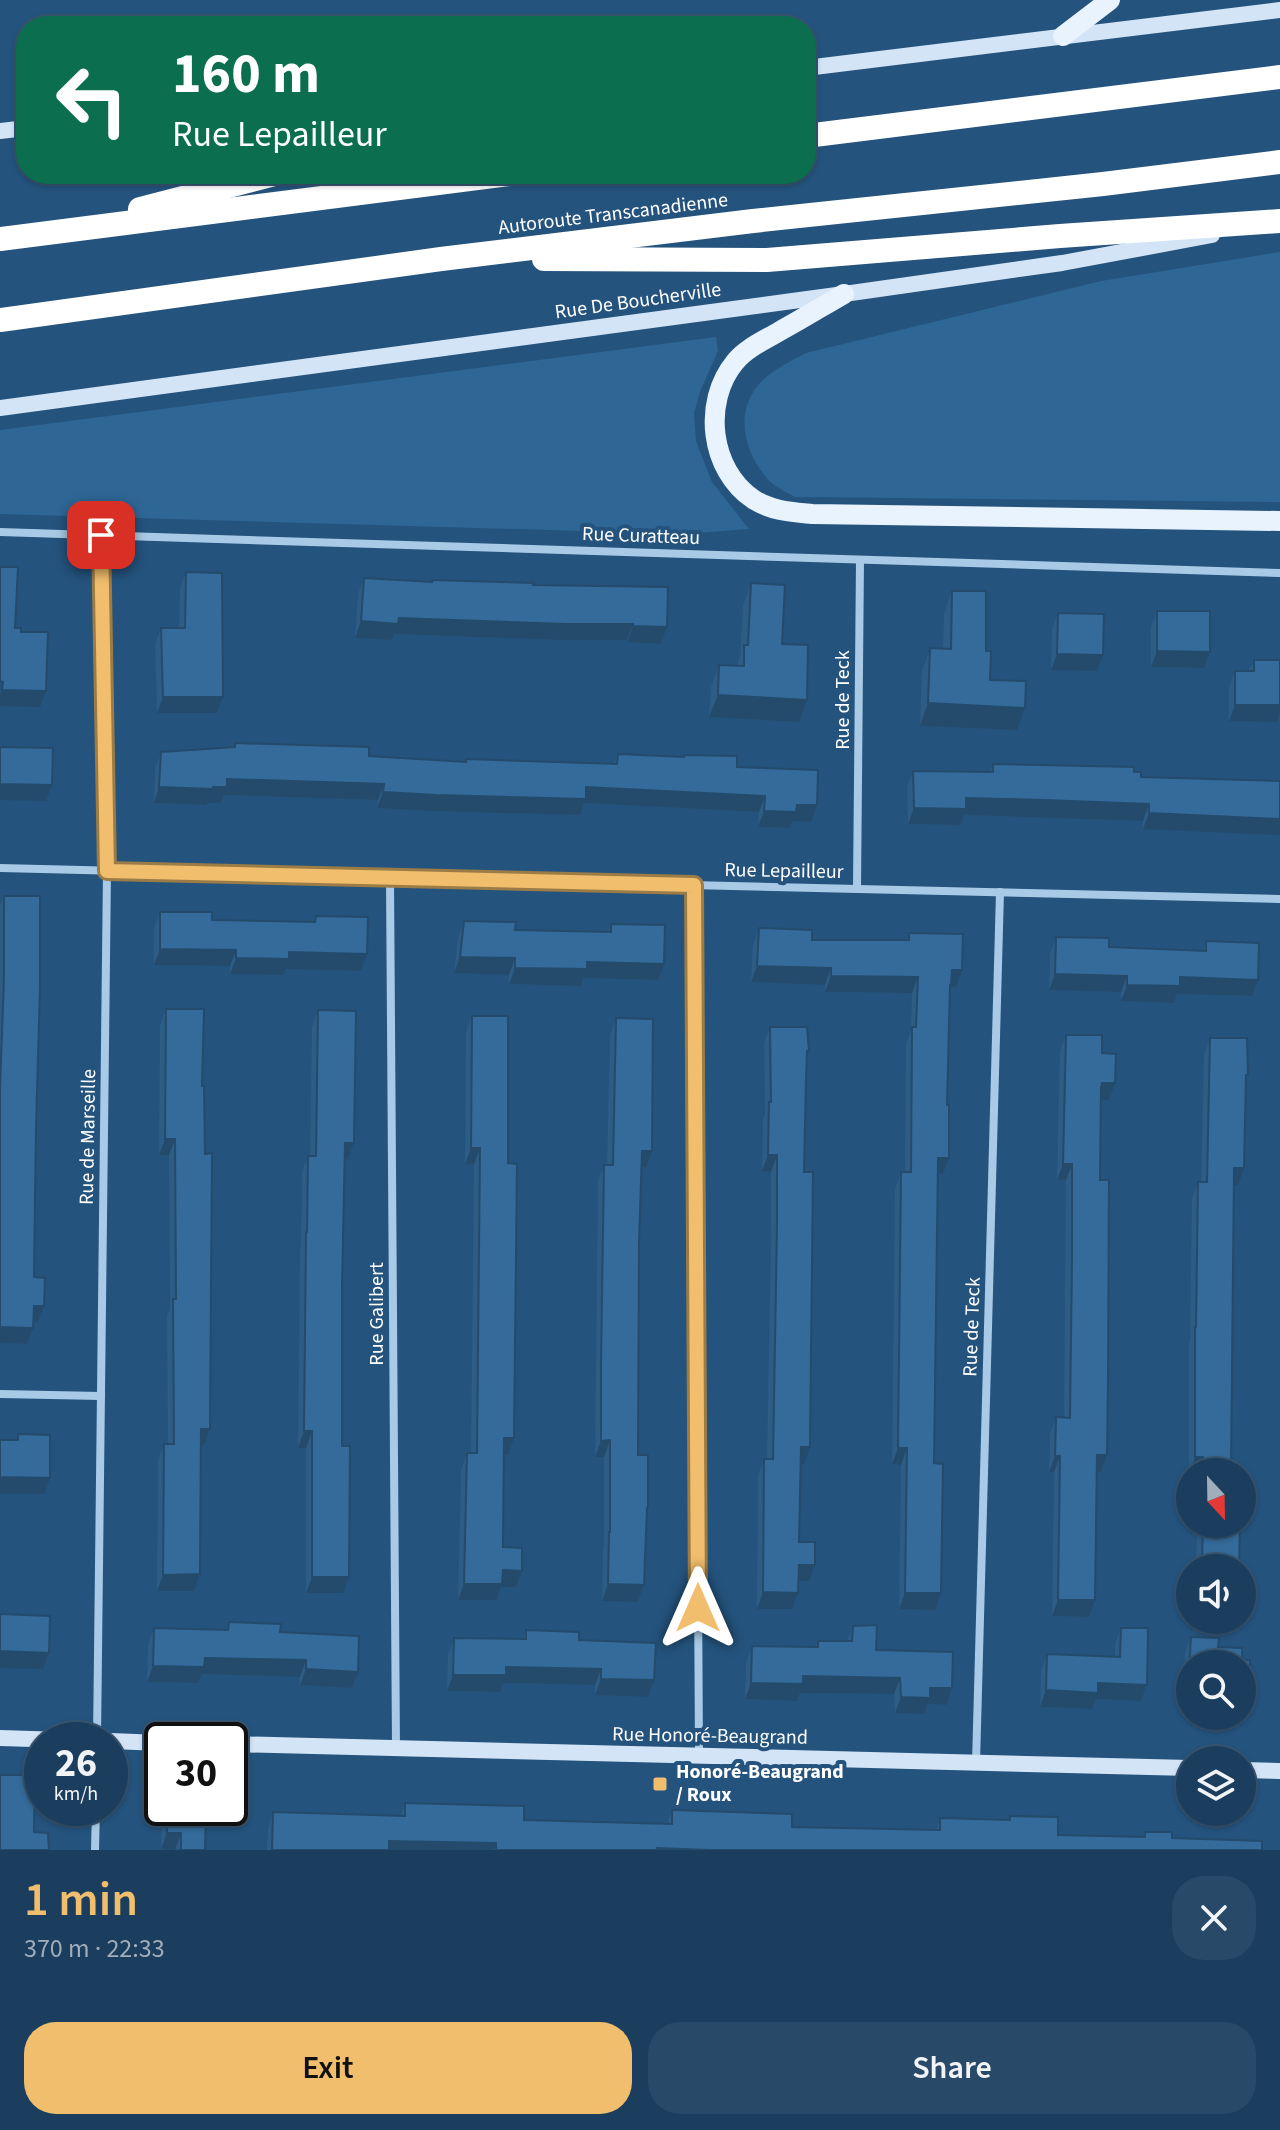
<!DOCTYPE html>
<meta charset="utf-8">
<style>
body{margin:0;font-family:"Source Sans 3",sans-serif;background:#284967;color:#f1f3f6;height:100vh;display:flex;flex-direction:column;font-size:30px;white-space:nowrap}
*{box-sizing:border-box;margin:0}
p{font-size:26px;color:#a0aebc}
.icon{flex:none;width:44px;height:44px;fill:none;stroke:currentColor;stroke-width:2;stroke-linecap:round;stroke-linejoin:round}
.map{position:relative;height:1850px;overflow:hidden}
.details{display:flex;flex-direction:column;background:#1b3e5e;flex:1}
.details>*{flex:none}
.hud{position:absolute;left:16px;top:16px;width:800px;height:168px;border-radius:32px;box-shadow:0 2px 6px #0004,0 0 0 2px #395773;background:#0b6e4f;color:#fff;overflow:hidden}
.needle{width:52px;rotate:158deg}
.controls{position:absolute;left:1176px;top:1458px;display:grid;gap:16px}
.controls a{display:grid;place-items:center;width:80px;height:80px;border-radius:50%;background:#1b3e5e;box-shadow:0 2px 6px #0004,0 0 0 2px #395773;font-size:40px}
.speed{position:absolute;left:24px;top:1722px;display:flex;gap:16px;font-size:40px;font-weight:700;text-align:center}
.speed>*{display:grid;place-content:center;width:104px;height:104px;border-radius:50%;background:#1b3e5e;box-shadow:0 2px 6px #0004,0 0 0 2px #395773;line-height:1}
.speed small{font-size:20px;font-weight:400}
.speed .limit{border:4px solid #111;border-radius:12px;background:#fff;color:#111}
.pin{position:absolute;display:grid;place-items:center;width:68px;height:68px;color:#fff;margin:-34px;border-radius:16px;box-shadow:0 4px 12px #0006}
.me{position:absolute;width:88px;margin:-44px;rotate:0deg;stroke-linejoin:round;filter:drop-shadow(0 0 6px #0008)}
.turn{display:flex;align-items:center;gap:28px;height:168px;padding:0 24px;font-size:36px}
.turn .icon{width:104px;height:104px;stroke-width:2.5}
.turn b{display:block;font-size:56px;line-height:68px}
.round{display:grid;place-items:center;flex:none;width:84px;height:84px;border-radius:32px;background:#284967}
.headline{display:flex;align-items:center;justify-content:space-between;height:136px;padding:0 24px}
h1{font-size:48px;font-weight:600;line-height:60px;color:#f0be6c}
.primary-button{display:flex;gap:16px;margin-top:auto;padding:16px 24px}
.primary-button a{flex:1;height:92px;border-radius:32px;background:#f0be6c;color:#111;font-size:32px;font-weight:600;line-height:92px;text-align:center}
.primary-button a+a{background:#284967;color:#f1f3f6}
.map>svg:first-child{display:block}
.green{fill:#2e6695}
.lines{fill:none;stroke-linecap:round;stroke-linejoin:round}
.street{stroke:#a8cae6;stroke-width:8}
.secondary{stroke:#d2e4f5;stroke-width:16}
.primary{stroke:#e9f3fd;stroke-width:20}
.highway{stroke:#fff;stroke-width:24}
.wall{fill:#2d5c84}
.shaded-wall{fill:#244b6c}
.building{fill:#346b9a;stroke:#244b6c;stroke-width:2}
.route-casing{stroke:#9c7c46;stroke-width:20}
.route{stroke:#f0be6c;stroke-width:14}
.poi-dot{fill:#f0be6c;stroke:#24537d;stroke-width:3}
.labels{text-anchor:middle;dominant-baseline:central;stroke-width:8;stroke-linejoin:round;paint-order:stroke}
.street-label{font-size:20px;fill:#fff;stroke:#24537d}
.poi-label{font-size:20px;font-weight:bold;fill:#fff;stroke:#24537d;text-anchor:start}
</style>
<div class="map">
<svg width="1280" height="1850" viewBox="0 0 1280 1850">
<rect width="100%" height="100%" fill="#24537d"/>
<g class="green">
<path d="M1280,252V502L795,497C788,493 779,489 773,484C749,463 735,423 752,394C763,374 787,363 806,353L1101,281Z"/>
<polygon points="716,337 718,351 700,392 694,413 696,441 712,482 749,529 685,534 0,514 0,430"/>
</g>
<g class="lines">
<g class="street">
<polyline points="0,532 1280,573"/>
<path d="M0,868C427,879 853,889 1280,899"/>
<polyline points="390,879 396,1748"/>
<polyline points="694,885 699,1755"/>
<polyline points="857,888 860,560"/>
<polyline points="0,1394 101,1396"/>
<polyline points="97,1740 107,871 101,535"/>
<polyline points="976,1763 1000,892"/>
<polyline points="95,1850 96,1808"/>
</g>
<g class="secondary">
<polyline points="806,68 1280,10"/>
<polyline points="0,131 26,128"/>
<polyline points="0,408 844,294 1062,263 1212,235"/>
<polyline points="0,1738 64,1740"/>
<polyline points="110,1741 162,1743"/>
<polyline points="230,1744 1190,1768"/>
<polyline points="1242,1770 1280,1771"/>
</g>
<g class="primary">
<polyline points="1063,36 1110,0"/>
<path d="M844,294C823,306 802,319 780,331C765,340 746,348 735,362C702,402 710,470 753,499C771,511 792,512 812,514L1280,521"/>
</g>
<g class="highway">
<polyline points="806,136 1280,77"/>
<polyline points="140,209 275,174"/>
<polyline points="0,239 510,174"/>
<polyline points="544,259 767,260 1060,236 1280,221"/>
<polyline points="0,320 441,259 753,221 1103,184 1280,162"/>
</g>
</g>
<g class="wall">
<polygon points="186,572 223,697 217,713 157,713 155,644 161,628 179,628 180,588"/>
<polygon points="364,578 431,582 533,585 667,627 661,644 627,642 627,640 561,640 394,634 392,640 355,638 358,594"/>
<polygon points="751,583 782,644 807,700 799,722 709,717 711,687 719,665 737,666 740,656 743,606"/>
<polygon points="952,591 986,651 990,680 1017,730 920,726 922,671 930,648 943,649 944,613"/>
<polygon points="1157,611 1210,652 1204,668 1151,667 1151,627"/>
<polygon points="1058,613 1103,655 1097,671 1051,670 1052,629"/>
<polygon points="1254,660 1277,722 1229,721 1229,687 1235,671 1249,671"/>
<polygon points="235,743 369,756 465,762 466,759 614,764 618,754 737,767 811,822 793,821 790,828 758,827 759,812 584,803 580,815 430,811 377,808 378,800 224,795 221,803 207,803 207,805 154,803 155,769 161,752 234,747"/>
<polygon points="993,764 1134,772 1141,777 1280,781 1143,829 1143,821 964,815 960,825 908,824 907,787 913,771 990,772"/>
<polygon points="4,896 36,1127 34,1277 44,1306 38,1322 33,1322 27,1344 0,1343 0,906"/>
<polygon points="160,912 212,920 313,922 316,916 367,954 361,971 286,969 283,975 230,974 230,966 154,965 154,928"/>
<polygon points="464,921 515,930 608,932 611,924 658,980 583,978 581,986 509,984 509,975 454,973 458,938"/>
<polygon points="759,928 812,940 907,940 909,933 956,987 951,987 949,990 947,1105 949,1158 943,1174 938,1174 934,1463 935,1610 899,1609 901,1465 892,1464 895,1189 901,1172 905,1172 906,1043 911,1031 912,993 825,992 825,985 751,982 753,945"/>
<polygon points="1056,937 1109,947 1203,951 1206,941 1252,996 1177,994 1174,1003 1121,1001 1121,992 1049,990 1050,954"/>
<polygon points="166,1009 202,1086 204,1445 201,1445 194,1591 157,1591 158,1461 164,1444 168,1444 167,1316 170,1309 169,1155 159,1155 160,1026"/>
<polygon points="318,1010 354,1143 348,1159 345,1159 342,1287 343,1593 306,1593 306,1448 298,1448 300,1249 301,1244 302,1172 308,1156 310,1156 312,1027"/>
<polygon points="472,1016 508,1163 514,1438 508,1455 504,1455 503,1547 522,1571 516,1587 501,1587 496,1600 458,1600 461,1470 467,1453 471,1453 474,1164 465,1164 466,1032"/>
<polygon points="616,1018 646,1167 641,1167 639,1242 638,1455 648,1508 646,1513 644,1585 638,1602 602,1601 603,1549 604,1545 604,1457 595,1457 598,1181 604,1165 607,1165 610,1035"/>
<polygon points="770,1027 807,1058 804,1172 804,1464 800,1464 799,1542 809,1581 799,1581 798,1593 792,1609 757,1609 758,1476 764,1459 767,1459 771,1241 771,1172 762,1171 763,1119 765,1114 764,1043"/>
<polygon points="1066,1035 1102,1053 1109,1100 1101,1100 1101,1472 1097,1472 1089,1617 1052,1616 1054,1472 1049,1472 1050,1434 1056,1417 1064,1418 1066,1180 1057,1180 1060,1051"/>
<polygon points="1210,1038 1248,1075 1246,1081 1238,1185 1234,1185 1231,1472 1240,1472 1190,1472 1189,1474 1189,1343 1190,1338 1192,1198 1198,1182 1201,1182 1204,1055"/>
<polygon points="1197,1524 1240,1524 1239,1568 1196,1568"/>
<polygon points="229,1622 358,1672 352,1688 300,1685 300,1677 202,1674 198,1683 147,1682 148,1645 154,1628 226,1630"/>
<polygon points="853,1626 876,1650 946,1705 928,1704 924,1714 895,1713 894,1694 800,1693 797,1701 745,1699 746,1662 752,1646 815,1647 818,1641 847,1641"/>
<polygon points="1121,1628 1147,1685 1141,1701 1096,1699 1092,1709 1040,1707 1041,1671 1047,1654 1115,1657 1115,1644"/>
<polygon points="526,1630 579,1640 654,1680 648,1697 595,1695 595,1685 503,1683 500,1692 447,1691 448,1654 454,1638 523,1639"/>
<polygon points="1191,1637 1219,1638 1218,1647 1242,1648 1242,1660 1250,1660 1249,1698 1243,1714 1242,1714 1242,1664 1190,1664 1190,1712 1190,1703 1182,1703 1185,1653"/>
<polygon points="162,1795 162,1808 206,1808 205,1850 161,1849"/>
<polygon points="405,1803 524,1820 667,1824 672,1810 792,1827 936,1830 940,1818 1008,1820 1010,1816 1058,1835 1143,1837 1145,1832 1172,1838 1262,1850 267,1850 268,1828 273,1812 400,1816"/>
</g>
<g class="shaded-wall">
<polygon points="399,618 633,624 627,640 561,640 394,634 392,640 355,638 361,621"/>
<polygon points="633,626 667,627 661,644 627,642"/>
<polygon points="1157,651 1210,652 1204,668 1151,667"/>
<polygon points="1057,654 1103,655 1097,671 1051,670"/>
<polygon points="2,690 46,691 40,707 0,706 0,696"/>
<polygon points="718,695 807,700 799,722 709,717"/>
<polygon points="163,697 223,697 217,713 157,713"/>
<polygon points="928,703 1025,708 1017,730 920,726"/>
<polygon points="1235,705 1280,705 1280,713 1277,722 1229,721"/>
<polygon points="227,779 384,784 378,800 224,795 221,803 207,803 207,805 154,803 159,787 213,787"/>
<polygon points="0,784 52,785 46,801 0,800"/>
<polygon points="586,787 765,796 759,812 584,803 580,815 430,811 377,808 383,792"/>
<polygon points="966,798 1044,800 1149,804 1143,821 964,815 960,825 908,824 914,808"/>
<polygon points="797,805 817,805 811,822 793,821 790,828 758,827 764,811"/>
<polygon points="1149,813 1280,819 1280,835 1143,829"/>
<polygon points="160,949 236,950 230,966 154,965"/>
<polygon points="289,952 367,954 361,971 286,969 283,975 230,974 236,958"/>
<polygon points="460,957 515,958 509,975 454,973"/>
<polygon points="587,962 664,964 658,980 583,978 581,986 509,984 515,968"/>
<polygon points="757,966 831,968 825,985 751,982"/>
<polygon points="952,970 962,970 956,987 951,987 945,1002"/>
<polygon points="1055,974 1127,976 1121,992 1049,990"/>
<polygon points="831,976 918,977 912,993 825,992"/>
<polygon points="1180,977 1258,980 1252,996 1177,994 1174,1003 1121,1001 1127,985"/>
<polygon points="1102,1083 1115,1083 1109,1100 1096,1100"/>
<polygon points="165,1139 175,1139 169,1155 159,1155"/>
<polygon points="345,1143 354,1143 348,1159 339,1159"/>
<polygon points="471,1148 480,1148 474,1164 465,1164"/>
<polygon points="642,1151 652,1151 646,1167 636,1167"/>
<polygon points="768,1155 777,1155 771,1172 762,1171"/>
<polygon points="938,1158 949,1158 943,1174 932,1174"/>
<polygon points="1063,1164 1072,1164 1066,1180 1057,1180"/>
<polygon points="1234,1168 1244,1168 1238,1185 1228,1185"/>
<polygon points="34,1306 44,1306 38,1322 28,1322"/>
<polygon points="0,1327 33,1328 27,1344 0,1343"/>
<polygon points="201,1429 210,1429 204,1445 195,1445"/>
<polygon points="304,1431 312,1431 306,1448 298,1448"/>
<polygon points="504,1438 514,1438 508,1455 498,1455"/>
<polygon points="610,1440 604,1457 595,1457 601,1441"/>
<polygon points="801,1447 810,1447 804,1464 795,1464"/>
<polygon points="898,1448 907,1448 901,1465 892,1464"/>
<polygon points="1097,1455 1107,1455 1101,1472 1091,1472"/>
<polygon points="1055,1456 1060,1456 1054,1472 1049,1472"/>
<polygon points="1195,1457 1203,1457 1198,1472 1190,1472 1189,1474"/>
<polygon points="0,1477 50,1478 44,1494 0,1494"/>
<polygon points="799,1565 815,1565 809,1581 793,1581"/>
<polygon points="503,1570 522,1571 516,1587 501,1587 496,1600 458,1600 464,1584"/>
<polygon points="200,1574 194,1591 157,1591 163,1575"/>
<polygon points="312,1577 349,1577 343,1593 306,1593"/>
<polygon points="608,1584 644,1585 638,1602 602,1601"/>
<polygon points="763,1592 798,1593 792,1609 757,1609"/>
<polygon points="905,1593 941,1593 935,1610 899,1609"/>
<polygon points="1058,1600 1095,1600 1089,1617 1052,1616"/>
<polygon points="0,1651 49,1653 43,1669 0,1668"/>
<polygon points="205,1658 306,1660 300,1677 202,1674 198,1683 147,1682 153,1666"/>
<polygon points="506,1667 601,1669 595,1685 503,1683 500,1692 447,1691 453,1675"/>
<polygon points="306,1669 358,1672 352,1688 300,1685"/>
<polygon points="803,1676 900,1678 894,1694 800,1693 797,1701 745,1699 751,1683"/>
<polygon points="601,1679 654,1680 648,1697 595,1695"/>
<polygon points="1098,1683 1147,1685 1141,1701 1096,1699 1092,1709 1040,1707 1046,1690"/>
<polygon points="1188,1687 1190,1687 1190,1703 1182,1703"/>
<polygon points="930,1688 952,1688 946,1705 928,1704 924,1714 895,1713 901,1697"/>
<polygon points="1242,1698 1249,1698 1243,1714 1242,1714"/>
<polygon points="1205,1716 1230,1716 1227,1723 1203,1722"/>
<polygon points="167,1833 181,1833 175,1850 161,1849"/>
<polygon points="389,1841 496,1843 494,1850 386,1850"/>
<polygon points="657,1848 710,1850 656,1850"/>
</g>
<g class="building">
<polygon points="0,567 18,567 15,628 21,628 21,632 48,632 46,691 2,690 3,682 0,681"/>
<polygon points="186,572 222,573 223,697 163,697 161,628 185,628"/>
<polygon points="364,578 432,582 432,580 534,583 533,585 668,587 667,627 633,626 633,624 567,624 399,618 398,624 361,621"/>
<polygon points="751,583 785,585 782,644 808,645 807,700 718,695 719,665 744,666 744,645 748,645"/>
<polygon points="952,591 986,591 986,651 991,651 990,680 1026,681 1025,708 928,703 930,648 951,649"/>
<polygon points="1157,611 1210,611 1210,652 1157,651"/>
<polygon points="1058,613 1104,614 1103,655 1057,654"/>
<polygon points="1254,660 1280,660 1280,705 1235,705 1235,671 1254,671"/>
<polygon points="235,743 369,747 369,756 466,762 466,759 617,764 618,754 684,757 684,755 737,756 737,767 818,770 817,805 797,805 796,812 764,811 765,796 586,787 586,799 436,795 383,792 384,784 227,779 227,787 213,787 213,789 159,787 161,752 235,747"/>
<polygon points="0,747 53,748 52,785 0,784"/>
<polygon points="993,764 1134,767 1134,772 1141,772 1141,777 1280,781 1280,819 1149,813 1149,804 1044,800 966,798 966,809 914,808 913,771 993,772"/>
<polygon points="4,896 40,896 40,987 36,1127 34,1277 45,1278 44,1306 34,1306 33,1328 0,1327 0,1089 4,978"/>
<polygon points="160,912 212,912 212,920 315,922 316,916 368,917 367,954 289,952 289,959 236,958 236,950 160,949"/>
<polygon points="464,921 516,922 515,930 611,932 611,924 665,925 664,964 587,962 587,969 515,968 515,958 460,957"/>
<polygon points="759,928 812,930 812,940 909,940 909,933 963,934 962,970 952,970 951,985 950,985 947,1105 949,1105 949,1158 938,1158 934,1463 943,1464 941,1593 905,1593 907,1448 898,1448 901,1172 911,1172 912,1027 916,1027 918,977 831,976 831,968 757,966"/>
<polygon points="1056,937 1109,938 1109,947 1206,951 1206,941 1259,943 1258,980 1180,977 1180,986 1127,985 1127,976 1055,974"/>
<polygon points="166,1009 204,1009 202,1086 204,1086 205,1154 212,1153 210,1429 201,1429 200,1574 163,1575 164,1444 174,1444 173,1299 176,1299 175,1139 165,1139"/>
<polygon points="318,1010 356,1011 354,1143 345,1143 342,1287 342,1446 350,1446 349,1577 312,1577 312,1431 304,1431 306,1232 307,1232 308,1156 316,1156"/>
<polygon points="472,1016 508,1016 508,1163 517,1164 514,1438 504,1438 503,1547 522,1548 522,1571 503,1570 502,1584 464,1584 467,1453 477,1453 480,1148 471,1148"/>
<polygon points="616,1018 653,1019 652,1151 642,1151 639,1242 638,1455 648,1455 648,1508 647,1508 644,1585 608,1584 609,1532 610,1532 610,1440 601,1441 601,1363 604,1165 613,1165"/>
<polygon points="770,1027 807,1027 809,1051 807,1051 806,1079 804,1172 813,1172 810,1447 801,1447 799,1542 815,1542 815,1565 799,1565 798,1593 763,1592 764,1459 773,1459 777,1224 777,1155 768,1155 769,1102 771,1102"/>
<polygon points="1066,1035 1102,1035 1102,1053 1116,1054 1115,1083 1102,1083 1101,1088 1100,1180 1109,1180 1108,1378 1107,1455 1097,1455 1095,1600 1058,1600 1060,1456 1055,1456 1056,1417 1070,1418 1072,1258 1072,1164 1063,1164"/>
<polygon points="1210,1038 1247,1038 1248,1075 1246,1075 1244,1168 1234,1168 1231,1472 1240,1472 1203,1472 1203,1457 1195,1457 1195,1327 1196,1327 1198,1182 1207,1182"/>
<polygon points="18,1434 50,1435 50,1478 0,1477 0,1440 18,1440"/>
<polygon points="1203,1524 1240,1524 1239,1568 1202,1568"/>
<polygon points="0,1614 50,1616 49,1653 0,1651"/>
<polygon points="229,1622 281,1624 280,1632 359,1636 358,1672 306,1669 306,1660 205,1658 204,1667 153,1666 154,1628 228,1630"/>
<polygon points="877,1625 876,1650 953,1652 952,1688 930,1688 930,1698 901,1697 900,1678 803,1676 803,1684 751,1683 752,1646 818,1647 818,1641 852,1641 853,1626"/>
<polygon points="1121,1628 1148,1628 1147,1685 1098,1683 1098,1693 1046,1690 1047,1654 1120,1657"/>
<polygon points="526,1630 579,1632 579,1640 656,1643 654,1680 601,1679 601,1669 506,1667 506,1675 453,1675 454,1638 526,1639"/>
<polygon points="1191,1637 1219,1638 1218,1647 1242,1648 1242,1660 1250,1660 1249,1698 1242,1698 1242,1664 1190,1664 1190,1687 1188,1687"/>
<polygon points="0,1775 35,1775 34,1832 48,1833 49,1850 0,1850"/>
<polygon points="405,1803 524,1806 524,1820 672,1824 672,1810 792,1814 792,1827 940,1830 940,1818 1010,1820 1010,1816 1058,1817 1058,1835 1145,1837 1145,1832 1172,1832 1172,1838 1262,1841 1262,1850 710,1850 657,1848 657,1850 496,1850 496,1843 389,1841 389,1850 272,1850 273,1812 405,1816"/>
<polygon points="167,1808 206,1808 205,1850 181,1850 181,1833 167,1833"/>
</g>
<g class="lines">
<g class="route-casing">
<polyline id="route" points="101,535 107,871 694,885 698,1608"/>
</g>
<use href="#route" class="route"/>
</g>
<rect class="poi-dot" x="652" y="1776" width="16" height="16" rx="4"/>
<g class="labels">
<g class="street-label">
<text transform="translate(613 214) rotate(-7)">Autoroute Transcanadienne</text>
<text transform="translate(638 301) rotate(-8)">Rue De Boucherville</text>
<text transform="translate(641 536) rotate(2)">Rue Curatteau</text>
<text transform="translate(843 700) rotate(-90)">Rue de Teck</text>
<text transform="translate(784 871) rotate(1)">Rue Lepailleur</text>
<text transform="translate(88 1137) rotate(-89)">Rue de Marseille</text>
<text transform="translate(377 1314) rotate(-90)">Rue Galibert</text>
<text transform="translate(972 1327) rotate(-88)">Rue de Teck</text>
<text transform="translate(710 1736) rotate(1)">Rue Honoré-Beaugrand</text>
</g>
<g class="poi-label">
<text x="676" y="1772">Honoré-Beaugrand<tspan x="676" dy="23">/ Roux</tspan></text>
</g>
</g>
</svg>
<div class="controls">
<a><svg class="needle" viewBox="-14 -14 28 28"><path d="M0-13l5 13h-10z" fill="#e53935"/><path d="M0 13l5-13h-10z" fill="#a0aebc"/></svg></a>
<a><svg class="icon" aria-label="sound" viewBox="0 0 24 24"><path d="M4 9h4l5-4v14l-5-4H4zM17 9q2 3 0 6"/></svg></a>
<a><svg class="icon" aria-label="search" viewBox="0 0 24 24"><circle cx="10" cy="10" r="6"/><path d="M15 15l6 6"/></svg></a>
<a><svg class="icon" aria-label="layers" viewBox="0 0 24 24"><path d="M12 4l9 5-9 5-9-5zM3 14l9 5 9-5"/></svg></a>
</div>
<div class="speed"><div>26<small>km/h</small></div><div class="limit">30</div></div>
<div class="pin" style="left:101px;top:535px;background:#d93025"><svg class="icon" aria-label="arrive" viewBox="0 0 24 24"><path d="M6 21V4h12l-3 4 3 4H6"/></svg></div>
<svg class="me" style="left:698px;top:1608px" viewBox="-20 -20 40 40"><path d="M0-17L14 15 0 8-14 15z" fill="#f0be6c" stroke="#fff" stroke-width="4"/></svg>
<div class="hud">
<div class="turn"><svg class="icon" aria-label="left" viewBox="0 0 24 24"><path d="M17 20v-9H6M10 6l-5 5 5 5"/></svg><div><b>160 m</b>Rue Lepailleur</div></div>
</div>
</div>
<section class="details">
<div class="headline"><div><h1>1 min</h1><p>370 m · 22:33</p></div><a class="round"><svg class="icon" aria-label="close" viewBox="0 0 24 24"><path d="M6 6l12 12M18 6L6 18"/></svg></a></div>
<div class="primary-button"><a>Exit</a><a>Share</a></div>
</section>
